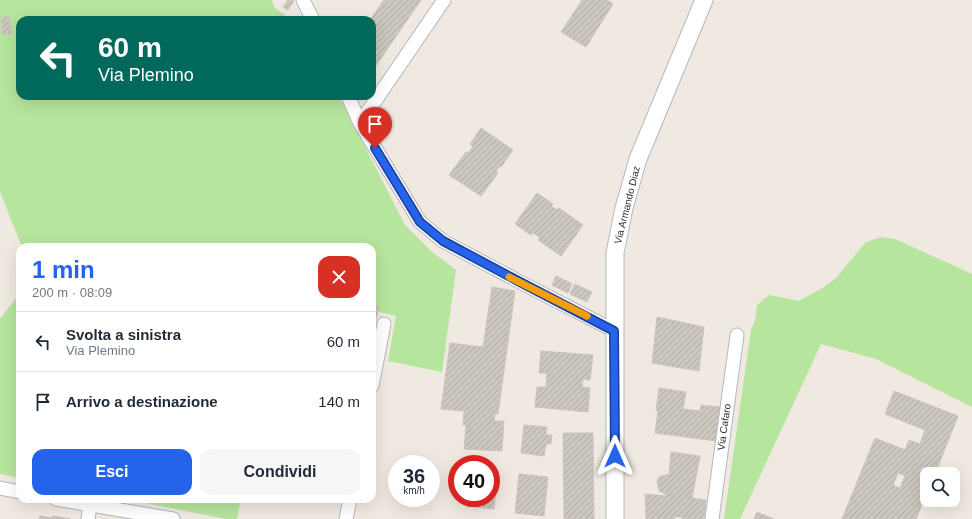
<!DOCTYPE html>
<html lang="it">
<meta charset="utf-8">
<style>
body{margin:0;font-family:Helvetica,sans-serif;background:#f6f6f7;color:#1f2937;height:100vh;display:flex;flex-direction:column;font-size:15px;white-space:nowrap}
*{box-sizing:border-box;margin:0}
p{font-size:13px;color:#747a83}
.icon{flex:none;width:22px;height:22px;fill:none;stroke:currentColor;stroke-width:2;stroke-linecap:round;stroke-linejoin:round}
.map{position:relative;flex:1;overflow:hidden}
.details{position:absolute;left:16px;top:243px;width:360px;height:260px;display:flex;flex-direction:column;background:#fff;border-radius:12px;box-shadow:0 4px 16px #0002}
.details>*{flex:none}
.guide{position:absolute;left:16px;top:16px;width:360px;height:84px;border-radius:12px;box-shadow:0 4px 16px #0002;background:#00695c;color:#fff;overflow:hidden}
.tools{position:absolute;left:920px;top:467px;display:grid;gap:8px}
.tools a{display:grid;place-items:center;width:40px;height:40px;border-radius:8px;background:#fff;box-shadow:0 4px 16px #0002;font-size:20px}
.speed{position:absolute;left:388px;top:455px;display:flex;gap:8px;font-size:20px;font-weight:700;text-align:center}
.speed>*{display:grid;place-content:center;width:52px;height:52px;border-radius:50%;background:#fff;box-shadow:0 4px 16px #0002;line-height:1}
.speed small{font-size:10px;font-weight:400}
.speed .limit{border:6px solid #d22;background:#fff;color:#111}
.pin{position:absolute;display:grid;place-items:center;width:34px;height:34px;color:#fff;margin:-41px -17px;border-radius:50% 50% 50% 0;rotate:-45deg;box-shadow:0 0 4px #0007}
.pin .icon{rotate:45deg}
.me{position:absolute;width:44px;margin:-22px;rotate:0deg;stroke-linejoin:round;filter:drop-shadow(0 0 3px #0008)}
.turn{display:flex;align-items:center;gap:14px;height:84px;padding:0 16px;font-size:18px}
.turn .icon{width:52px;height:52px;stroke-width:2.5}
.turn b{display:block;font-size:28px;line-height:34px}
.round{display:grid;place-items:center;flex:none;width:42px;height:42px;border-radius:12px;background:#f6f6f7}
.summary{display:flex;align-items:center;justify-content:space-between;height:68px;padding:0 16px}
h1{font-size:24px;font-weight:800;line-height:30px;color:#2563eb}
.primary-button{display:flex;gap:8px;margin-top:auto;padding:8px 16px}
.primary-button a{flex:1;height:46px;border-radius:12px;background:#2563eb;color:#fff;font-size:16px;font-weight:800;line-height:46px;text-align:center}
.primary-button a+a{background:#f6f6f7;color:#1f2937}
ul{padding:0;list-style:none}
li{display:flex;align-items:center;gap:12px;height:60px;padding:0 16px;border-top:1px solid #e0e1e3}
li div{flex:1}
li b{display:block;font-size:15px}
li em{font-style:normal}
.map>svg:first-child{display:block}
.grass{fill:#b6e59e}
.building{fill:url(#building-hatch);stroke:#cbc5ba;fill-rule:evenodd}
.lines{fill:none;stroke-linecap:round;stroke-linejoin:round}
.minor-casing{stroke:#b4b7c1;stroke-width:15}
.tertiary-casing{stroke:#b4b7c1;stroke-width:19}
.minor{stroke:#fff;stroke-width:13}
.tertiary{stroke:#fff;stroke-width:17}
.route-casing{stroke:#184099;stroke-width:10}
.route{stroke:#2563eb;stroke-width:7}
.slow{stroke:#f59e0b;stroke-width:7}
.labels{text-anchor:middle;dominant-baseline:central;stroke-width:3;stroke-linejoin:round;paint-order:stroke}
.street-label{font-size:10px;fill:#2e2e2e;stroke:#fff}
</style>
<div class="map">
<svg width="972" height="519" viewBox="0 0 972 519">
<defs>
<pattern id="building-hatch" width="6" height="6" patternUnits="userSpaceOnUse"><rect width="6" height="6" fill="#cbc7bf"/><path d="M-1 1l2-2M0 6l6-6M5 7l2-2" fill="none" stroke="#afaba4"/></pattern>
</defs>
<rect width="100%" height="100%" fill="#efe9e1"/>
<g class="grass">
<polygon points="0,0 272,0 275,8 292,20 20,20 20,96 339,96 405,225 431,251 456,270 442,372 388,361 396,316 372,310 372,247 22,247 0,192"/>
<polygon points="880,237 895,239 972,274 972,407 876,359 821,344 740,519 724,519 751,330 755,320 757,305 769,295 799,301 824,287 836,278 866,242"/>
<polygon points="20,293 20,478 0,474 0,319"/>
<polygon points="125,499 241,499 237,519 226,519"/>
</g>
<g class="building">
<polygon points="288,0 294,1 288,10 283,7"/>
<polygon points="384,0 390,0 372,27 372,20 370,20"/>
<polygon points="390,0 421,0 375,67 372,65 372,27"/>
<polygon points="582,0 607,0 613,4 586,47 561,32"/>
<polygon points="1,17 9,17 12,34 2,34"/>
<polygon points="481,128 513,150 501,167 500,166 496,171 498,173 481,196 449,175 466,152 468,153 473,146 470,144"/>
<polygon points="537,193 553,204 551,206 557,210 559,208 583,225 561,256 538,240 540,238 534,233 531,235 515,224"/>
<polygon points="556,276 572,284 568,293 552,285"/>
<polygon points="575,284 592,292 587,302 570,294"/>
<polygon points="492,287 515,291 498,414 441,409 450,343 483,347"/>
<polygon points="372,305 379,306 372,338"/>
<polygon points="657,317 704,327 699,371 652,363"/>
<polygon points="541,351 593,355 590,380 583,379 582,387 590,388 588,412 535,407 537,387 546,387 547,373 539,373"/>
<polygon points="659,388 686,392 683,409 700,411 701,405 721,407 716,441 655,433 658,411 656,411"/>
<path d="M894,391L958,416L935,474H927V493L916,519H842L875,438L905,450L909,440L920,444L925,430L885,414ZM898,473L905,476L900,488L893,485Z"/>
<polygon points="464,411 495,414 494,421 504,421 502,451 464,449 466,425 463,425"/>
<polygon points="524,425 547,427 546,435 552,435 551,444 546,444 544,456 521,453"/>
<polygon points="563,433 593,433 594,519 564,519"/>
<polygon points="671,452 700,456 692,498 706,500 704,519 682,519 682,517 675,517 674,519 646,519 645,494 666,496 666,494 659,491 657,481 659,477 669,474"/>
<polygon points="491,470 498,470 494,509 466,506 466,498 491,498"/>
<polygon points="519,474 548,477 544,516 515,513"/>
<polygon points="757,512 774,519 754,519"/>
<polygon points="40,516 52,518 53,516 71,519 39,519"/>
</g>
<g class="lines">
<g class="minor-casing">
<g id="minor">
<polyline points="303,0 313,20"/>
<polyline points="348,96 360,123 420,222 443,241 520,282 615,331"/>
<polyline points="360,123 444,0"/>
<polyline points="372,386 384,324"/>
<polyline points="0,488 20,492"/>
<polyline points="56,499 173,519"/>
<polyline points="88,519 90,506"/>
<polyline points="346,519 350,499"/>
<polyline points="712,519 737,335"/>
</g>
</g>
<g class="tertiary-casing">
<polyline id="tertiary" points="615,519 615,253 624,208 638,159 704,0"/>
</g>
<use href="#minor" class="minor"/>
<use href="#tertiary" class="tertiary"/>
</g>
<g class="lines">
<g class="route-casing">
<polyline id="route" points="375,148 420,222 443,241 520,282 614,331 615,456"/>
</g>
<use href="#route" class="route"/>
<polyline class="slow" points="509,277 587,316"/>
</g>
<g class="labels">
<g class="street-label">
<text transform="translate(627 205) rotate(-76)">Via Armando Diaz</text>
<text transform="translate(724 427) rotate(-82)">Via Cafaro</text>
</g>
</g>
</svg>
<div class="tools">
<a><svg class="icon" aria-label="search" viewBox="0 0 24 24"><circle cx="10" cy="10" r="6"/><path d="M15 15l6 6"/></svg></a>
</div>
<div class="speed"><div>36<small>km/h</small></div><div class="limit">40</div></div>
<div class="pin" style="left:375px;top:148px;background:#d93025"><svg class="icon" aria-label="arrive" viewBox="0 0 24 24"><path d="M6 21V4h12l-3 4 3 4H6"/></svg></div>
<svg class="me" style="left:615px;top:456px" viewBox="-20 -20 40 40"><path d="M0-17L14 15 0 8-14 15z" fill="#2563eb" stroke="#fff" stroke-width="4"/></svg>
<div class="guide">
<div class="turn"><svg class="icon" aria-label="left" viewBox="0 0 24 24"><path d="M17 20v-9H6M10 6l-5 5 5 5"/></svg><div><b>60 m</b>Via Plemino</div></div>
</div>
<section class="details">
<div class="summary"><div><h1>1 min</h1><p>200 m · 08:09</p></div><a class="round" style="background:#d93025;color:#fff"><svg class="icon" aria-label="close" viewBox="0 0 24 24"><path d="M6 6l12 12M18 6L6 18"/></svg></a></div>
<ul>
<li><svg class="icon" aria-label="left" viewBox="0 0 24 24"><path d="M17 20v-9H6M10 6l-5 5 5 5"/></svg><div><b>Svolta a sinistra</b><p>Via Plemino</p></div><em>60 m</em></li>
<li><svg class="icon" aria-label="arrive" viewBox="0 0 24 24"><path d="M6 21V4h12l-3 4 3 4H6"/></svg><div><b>Arrivo a destinazione</b></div><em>140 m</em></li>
</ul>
<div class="primary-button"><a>Esci</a><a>Condividi</a></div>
</section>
</div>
